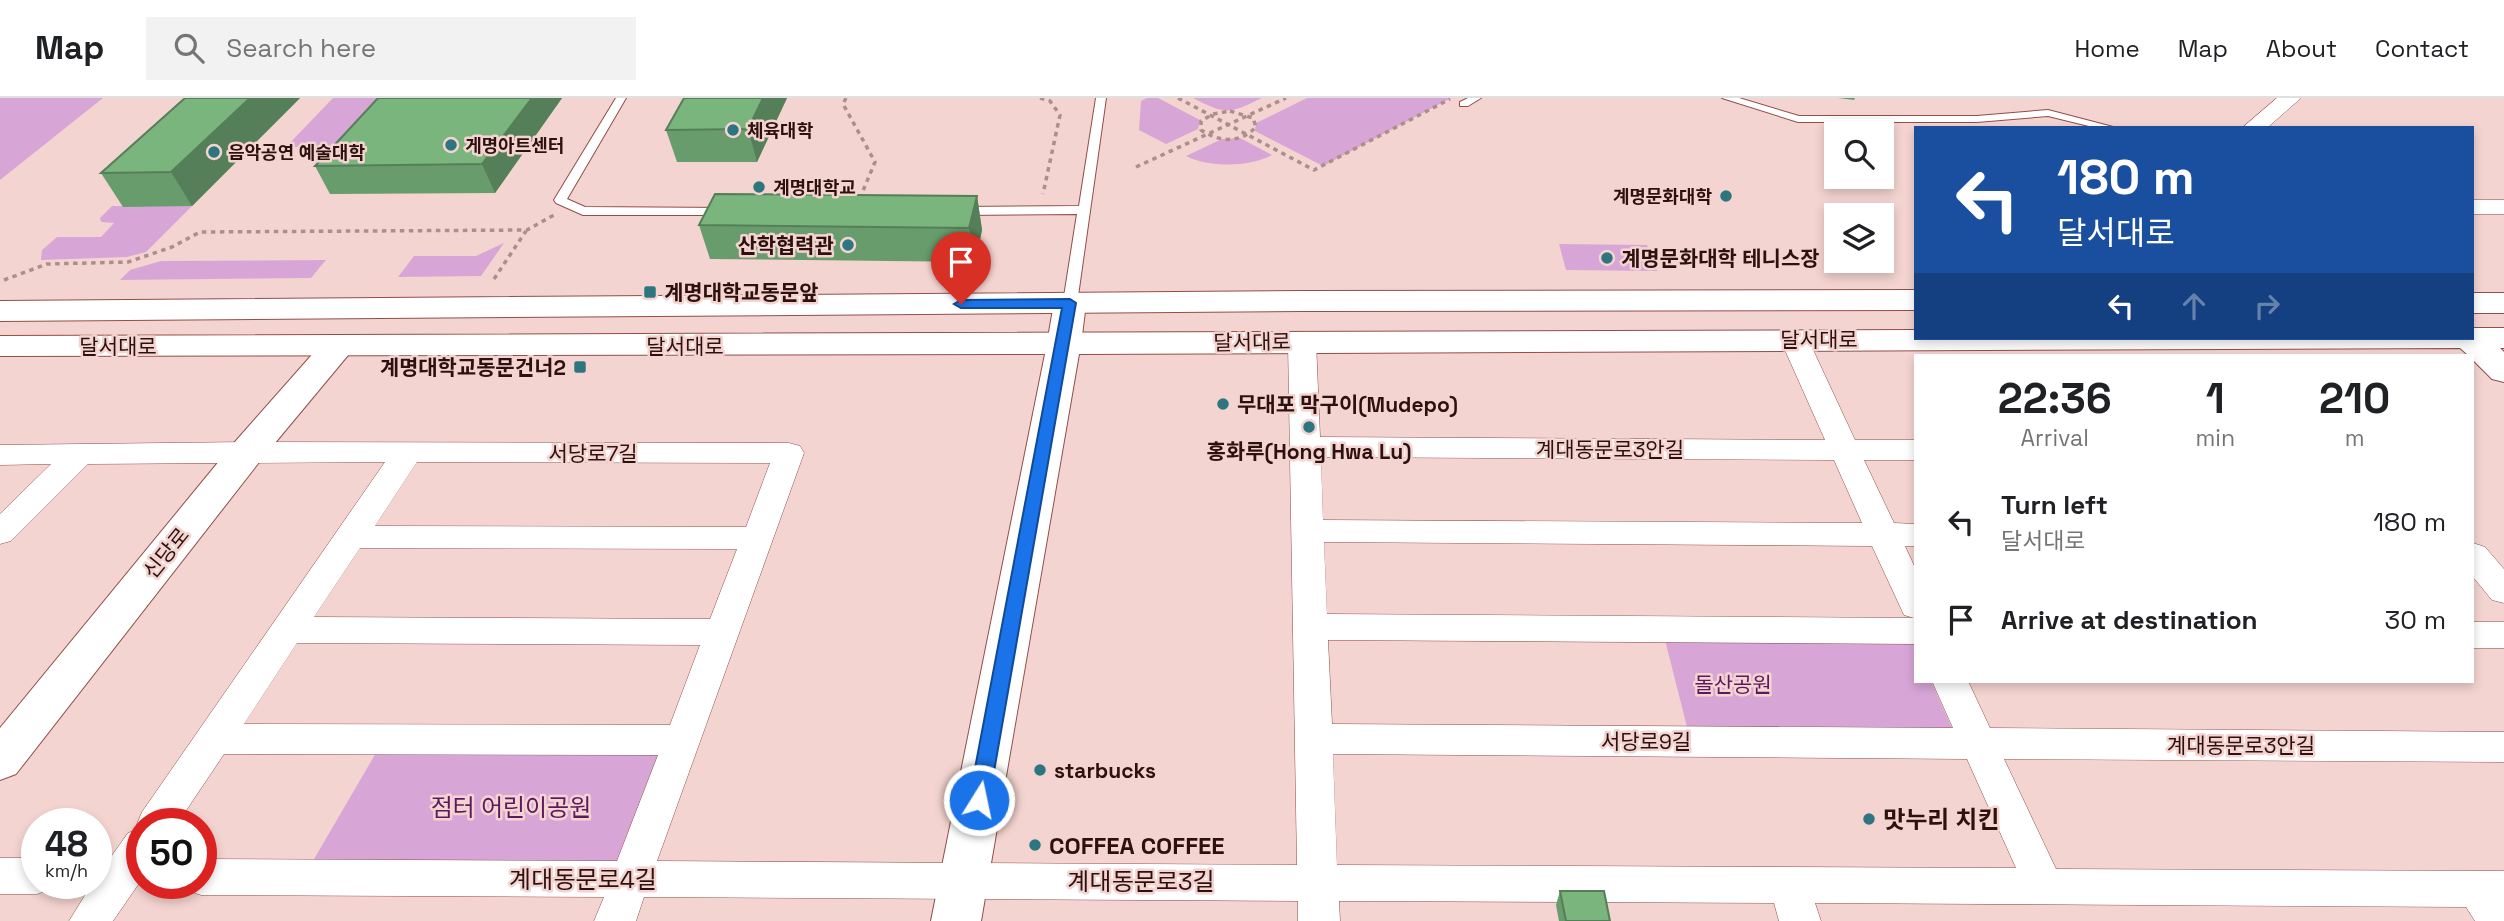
<!DOCTYPE html>
<meta charset="utf-8">
<style>
body{margin:0;font-family:"Space Grotesk","Noto Sans KR",sans-serif;background:#f2f2f2;color:#202124;height:100vh;display:flex;flex-direction:column;font-size:26px;white-space:nowrap}
*{box-sizing:border-box;margin:0}
p{font-size:23px;color:#757577}
.icon{flex:none;width:38px;height:38px;fill:none;stroke:currentColor;stroke-width:2;stroke-linecap:round;stroke-linejoin:round}
.map{position:relative;flex:1;overflow:hidden}
.drawer{position:absolute;left:1914px;top:256px;width:560px;height:329px;display:flex;flex-direction:column;background:#fff;border-radius:0px;box-shadow:0 4px 10px #0003}
.drawer>*{flex:none}
.hud{position:absolute;left:1914px;top:28px;width:560px;height:214px;border-radius:0px;box-shadow:0 4px 10px #0003;background:#1a4fa0;color:#fff;overflow:hidden}
.tools{position:absolute;left:1824px;top:21px;display:grid;gap:14px}
.tools a{display:grid;place-items:center;width:70px;height:70px;border-radius:0px;background:#fff;box-shadow:0 4px 10px #0003;font-size:35px}
.speed{position:absolute;left:21px;top:710px;display:flex;gap:14px;font-size:35px;font-weight:700;text-align:center}
.speed>*{display:grid;place-content:center;width:91px;height:91px;border-radius:50%;background:#fff;box-shadow:0 4px 10px #0003;line-height:1}
.speed small{font-size:18px;font-weight:400}
.speed .limit{border:10px solid #d22;background:#fff;color:#111}
.pin{position:absolute;display:grid;place-items:center;width:60px;height:60px;color:#fff;margin:-72px -30px;border-radius:50% 50% 50% 0;rotate:-45deg;box-shadow:0 0 7px #0007}
.pin .icon{rotate:45deg}
.me{position:absolute;width:77px;margin:-38px;rotate:10deg;stroke-linejoin:round;filter:drop-shadow(0 0 5px #0008)}
.turn{display:flex;align-items:center;gap:24px;height:147px;padding:0 28px;font-size:32px}
.turn .icon{width:91px;height:91px;stroke-width:2.5}
.turn b{display:block;font-size:49px;line-height:60px}
.lanes{display:flex;align-items:center;height:66px;padding:0 28px;background:#0003;justify-content:center;gap:35px;direction:ltr}
.lanes .off{opacity:.35}
.eta{display:flex;justify-content:space-evenly;align-items:center;height:119px;text-align:center}
.eta b{font-size:42px;font-weight:700;line-height:49px}
ul{padding:0;list-style:none}
li{display:flex;align-items:center;gap:21px;height:98px;padding:0 28px}
li div{flex:1}
li b{display:block;font-size:26px}
li em{font-style:normal}
header{display:flex;align-items:center;gap:42px;box-sizing:border-box;height:98px;padding:0 35px;background:#fff;border-bottom:2px solid #e0e0e0}
header strong{font-size:33px}
nav{display:flex;gap:38px;margin-inline-start:auto;font-size:24px}
.search{width:490px;height:63px;background:#f2f2f2;display:flex;align-items:center;gap:18px;box-sizing:border-box;padding:0 24px;border-radius:0px;color:#757577;font-size:26px}
.map>svg:first-child{display:block}
.green{fill:#d7a6d7}
.lines{fill:none;stroke-linecap:round;stroke-linejoin:round}
.service-casing{stroke:#924e48;stroke-width:2}
.minor-casing{stroke:#924e48;stroke-width:1}
.tertiary-casing{stroke:#924e48;stroke-width:2}
.secondary-casing{stroke:#924e48;stroke-width:2}
.path{stroke:#ac8e8b;stroke-width:3.5;stroke-dasharray:4.5 4.5;stroke-linecap:butt}
.service{fill:#fff;fill-rule:evenodd}
.minor{fill:#fff;fill-rule:evenodd}
.tertiary{fill:#fff;fill-rule:evenodd}
.secondary{fill:#fff;fill-rule:evenodd}
.wall{fill:#689c6c}
.shaded-wall{fill:#557f58}
.building{fill:#79b57d;stroke:#557f58;stroke-width:2}
.route{fill:#1a73e8;stroke:#114b97;stroke-width:2}
.poi-dot{fill:#2e767f;stroke:#f4d4d0;stroke-width:2.5}
.labels{text-anchor:middle;dominant-baseline:central;stroke-width:5;stroke-linejoin:round;paint-order:stroke}
.far-poi-label{font-size:18px;font-weight:bold;fill:#2d110f;stroke:#f4d4d0;text-anchor:start}
.poi-label{font-size:21px;font-weight:bold;fill:#2d110f;stroke:#f4d4d0;text-anchor:start}
.street-label{font-size:21px;fill:#2d110f;stroke:#f4d4d0}
.park-label{font-size:21px;fill:#5d1960;stroke:#f4d4d0}
.near-park-label{font-size:24px;fill:#5d1960;stroke:#f4d4d0}
.near-poi-label{font-size:24px;font-weight:bold;fill:#2d110f;stroke:#f4d4d0;text-anchor:start}
.near-street-label{font-size:24px;fill:#2d110f;stroke:#f4d4d0}
</style>
<header>
<strong>Map</strong>
<div class="search"><svg class="icon" aria-label="search" viewBox="0 0 24 24"><circle cx="10" cy="10" r="6"/><path d="M15 15l6 6"/></svg>Search here</div>
<nav><a>Home</a><a>Map</a><a>About</a><a>Contact</a></nav>
</header>
<div class="map">
<svg width="2504" height="823" viewBox="0 0 2504 823">
<rect width="100%" height="100%" fill="#f4d4d0"/>
<g class="green">
<polygon points="0,0 103,0 0,82"/>
<polygon points="333,0 393,0 350,48 286,49"/>
<polygon points="1147,0 1158,0 1200,22 1198,31 1166,46 1139,32 1141,3"/>
<path d="M1193,0H1262C1229,16 1226,17 1193,0Z"/>
<polygon points="1307,0 1451,0 1323,68 1255,33 1256,25"/>
<path d="M1240,40L1272,57C1251,69 1209,70 1186,58L1222,41Z"/>
<polygon points="112,108 192,108 146,154 127,159 41,162 42,152 57,139 101,139 114,125 101,124 100,120"/>
<polygon points="504,145 481,178 398,179 414,158 476,158"/>
<polygon points="1559,146 1647,147 1657,173 1566,172"/>
<polygon points="326,162 311,180 120,182 130,172 161,163"/>
<polygon points="1664,538 1913,541 1916,549 1916,583 1931,583 1955,637 1688,633"/>
<polygon points="380,648 671,649 624,772 310,768"/>
</g>
<g class="lines">
<g class="service-casing">
<g id="service">
<polygon points="616,0 626,0 567,101 585,109 727,110 731,111 731,117 583,117 556,105 554,102"/>
<polygon points="1096,0 1106,0 1077,205 1070,209 1063,205 1077,116 960,117 954,113 960,109 1079,108"/>
<polygon points="1468,0 1481,0 1468,8 1460,8 1460,4"/>
<polygon points="1722,0 1739,0 1799,18 1977,18 2048,12 2117,30 2097,30 2048,18 1977,24 1798,24"/>
</g>
</g>
<g class="minor-casing">
<g id="minor">
<polygon points="2277,0 2301,0 2267,30 2242,30"/>
<rect x="2473" y="102" width="31" height="14"/>
<path d="M1794,233L1804,235L1808,241L1855,342H1916V362H1864L1894,425L1916,426V448H1905L1916,472V546L1328,542L1332,626L1953,630L1932,583H1968L1990,630L2504,634V664L2004,661L2056,771L2504,773V823H2475L2466,809L1815,805L1821,823H1779L1774,805L1339,803L1340,823H1298V803L644,799L636,823H594L604,799L201,797L187,792L184,786H201V761L617,763L658,657L224,656L177,726H142V781L113,823H69L92,786H96V780L128,735L139,731L137,726L142,714L385,364L88,366L11,443L0,446V416L51,366L0,367V347L247,344L789,345L800,348L804,355L657,763L1297,767L1288,244L1292,238L1302,236L1312,238L1316,244L1320,339L1825,342L1780,241L1784,235ZM1321,359L1834,362L1862,425L1323,422ZM417,364L770,365L746,429L375,428ZM1324,444L1872,448L1904,517L1914,520L1327,516ZM360,450L737,451L710,521L314,519ZM297,545L700,547L670,627L244,626ZM1333,656L1967,661L2016,770L1337,767Z"/>
<polygon points="2473,445 2485,449 2504,471 2504,505 2492,502 2473,479"/>
<rect x="2473" y="524" width="31" height="26"/>
<polygon points="0,760 37,760 37,786 53,786 51,791 37,796 0,796"/>
</g>
</g>
<g class="tertiary-casing">
<g id="tertiary">
<polygon points="1070,195 1081,198 1086,205 1081,246 1076,253 1064,256 1052,253 1047,246 1054,205 1059,198"/>
<polygon points="337,239 349,242 354,249 349,256 260,363 16,676 0,682 0,630 234,345 325,242"/>
</g>
</g>
<g class="secondary-casing">
<g id="secondary">
<polygon points="1916,192 1916,212 1302,213 0,223 0,203 1302,193"/>
<rect x="2473" y="195" width="31" height="20"/>
<polygon points="2473,230 2504,230 2504,250 2500,250 2504,254 2504,284 2492,281 2473,262 2473,257 2468,257 2460,250 1079,256 981,823 931,823 1045,256 0,258 0,238 1916,232 1916,240 2473,240"/>
</g>
</g>
<g class="path">
<polyline points="846,0 843,6 875,64 860,100"/>
<polyline points="1040,0 1050,3 1060,17 1043,96"/>
<polyline points="1178,0 1314,72 1450,1"/>
<path d="M1230,13L1253,20L1256,29C1240,46 1219,44 1201,32V23L1213,16Z"/>
<polyline points="1136,69 1286,0"/>
<polyline points="494,181 526,133"/>
<polyline points="4,182 47,166 128,164 172,149 200,134 527,132 554,117"/>
</g>
<use href="#service" class="service"/>
<use href="#minor" class="minor"/>
<use href="#tertiary" class="tertiary"/>
<use href="#secondary" class="secondary"/>
</g>
<g class="wall">
<polygon points="185,0 300,0 192,108 123,109 101,75"/>
<polygon points="378,0 562,0 495,95 330,96 315,68"/>
<polygon points="787,0 757,64 677,64 666,32"/>
<polygon points="1838,0 1855,0 1854,2"/>
<polygon points="977,98 982,132 975,164 710,161 699,127"/>
<polygon points="1560,793 1610,823 1559,823 1556,807"/>
</g>
<g class="shaded-wall">
<polygon points="250,0 300,0 192,108 171,74"/>
<polygon points="532,0 562,0 495,95 482,66"/>
<polygon points="763,0 787,0 757,64 748,31"/>
<polygon points="977,98 982,132 975,164 969,130"/>
</g>
<g class="building">
<polygon points="185,0 250,0 171,74 101,75"/>
<polygon points="378,0 532,0 482,66 315,68"/>
<polygon points="684,0 763,0 748,31 666,32"/>
<polygon points="715,96 977,98 969,130 699,127"/>
<polygon points="1560,793 1604,793 1610,823 1566,823"/>
</g>
<polygon class="route" points="1070,201 1076,205 989,702 986,708 979,710 972,708 969,702 1062,210 961,210 954,206 961,202"/>
<g class="poi-dot">
<circle cx="733" cy="32" r="7"/>
<circle cx="451" cy="47" r="7"/>
<circle cx="214" cy="54" r="7"/>
<circle cx="759" cy="89" r="7"/>
<circle cx="1726" cy="98" r="7"/>
<circle cx="848" cy="147" r="7"/>
<circle cx="1607" cy="160" r="7"/>
<rect x="643" y="187" width="14" height="14" rx="3.5"/>
<rect x="573" y="262" width="14" height="14" rx="3.5"/>
<circle cx="1223" cy="306" r="7"/>
<circle cx="1309" cy="329" r="7"/>
<circle cx="1040" cy="672" r="7"/>
<circle cx="1869" cy="721" r="7"/>
<circle cx="1035" cy="747" r="7"/>
</g>
<g class="labels">
<g class="far-poi-label">
<text x="747" y="32">체육대학</text>
<text x="465" y="47">게명아트센터</text>
<text x="228" y="54">음악공연 예술대학</text>
<text x="773" y="89">계명대학교</text>
<text x="1712" y="98" text-anchor="end">계명문화대학</text>
</g>
<g class="poi-label">
<text x="834" y="147" text-anchor="end">산학협력관</text>
<text x="1621" y="160">계명문화대학 테니스장</text>
<text x="664" y="194">계명대학교동문앞</text>
<text x="566" y="269" text-anchor="end">계명대학교동문건너2</text>
<text x="1237" y="306">무대포 막구이(Mudepo)</text>
<text x="1309" y="353" text-anchor="middle">홍화루(Hong Hwa Lu)</text>
<text x="1054" y="672">starbucks</text>
</g>
<g class="street-label">
<text x="1819" y="241">달서대로</text>
<text transform="translate(1252 244) rotate(-1)">달서대로</text>
<text x="118" y="248">달서대로</text>
<text x="685" y="248">달서대로</text>
<text x="1610" y="351">계대동문로3안길</text>
<text x="593" y="355">서당로7길</text>
<text transform="translate(166 455) rotate(-51)">신당로</text>
<text x="1646" y="643">서당로9길</text>
<text x="2241" y="647">계대동문로3안길</text>
</g>
<g class="park-label">
<text x="1733" y="586">돌산공원</text>
</g>
<g class="near-park-label">
<text x="511" y="709">점터 어린이공원</text>
</g>
<g class="near-poi-label">
<text x="1883" y="721">맛누리 치킨</text>
<text x="1049" y="747">COFFEA COFFEE</text>
</g>
<g class="near-street-label">
<text x="583" y="781">계대동문로4길</text>
<text x="1141" y="783">계대동문로3길</text>
</g>
</g>
</svg>
<div class="tools">
<a><svg class="icon" aria-label="search" viewBox="0 0 24 24"><circle cx="10" cy="10" r="6"/><path d="M15 15l6 6"/></svg></a>
<a><svg class="icon" aria-label="layers" viewBox="0 0 24 24"><path d="M12 4l9 5-9 5-9-5zM3 14l9 5 9-5"/></svg></a>
</div>
<div class="speed"><div>48<small>km/h</small></div><div class="limit">50</div></div>
<div class="pin" style="left:961px;top:206px;background:#d93025"><svg class="icon" aria-label="arrive" viewBox="0 0 24 24"><path d="M6 21V4h12l-3 4 3 4H6"/></svg></div>
<svg class="me" style="left:979px;top:702px" viewBox="-20 -20 40 40"><circle r="17" fill="#1a73e8" stroke="#fff" stroke-width="3"/><path d="M0-11L8 9 0 5-8 9z" fill="#fff"/></svg>
<div class="hud">
<div class="turn"><svg class="icon" aria-label="left" viewBox="0 0 24 24"><path d="M17 20v-9H6M10 6l-5 5 5 5"/></svg><div><b>180 m</b>달서대로</div></div>
<div class="lanes"><svg class="icon" aria-label="left" viewBox="0 0 24 24"><path d="M17 20v-9H6M10 6l-5 5 5 5"/></svg><svg class="icon off" aria-label="ahead" viewBox="0 0 24 24"><path d="M12 20V5M6 11l6-6 6 6"/></svg><svg class="icon off" aria-label="right" viewBox="0 0 24 24"><path d="M7 20v-9h11M14 6l5 5-5 5"/></svg></div>
</div>
<section class="drawer">
<div class="eta">
<div><b>22:36</b><p>Arrival</p></div>
<div><b>1</b><p>min</p></div>
<div><b>210</b><p>m</p></div>
</div>
<ul>
<li><svg class="icon" aria-label="left" viewBox="0 0 24 24"><path d="M17 20v-9H6M10 6l-5 5 5 5"/></svg><div><b>Turn left</b><p>달서대로</p></div><em>180 m</em></li>
<li><svg class="icon" aria-label="arrive" viewBox="0 0 24 24"><path d="M6 21V4h12l-3 4 3 4H6"/></svg><div><b>Arrive at destination</b></div><em>30 m</em></li>
</ul>
</section>
</div>
